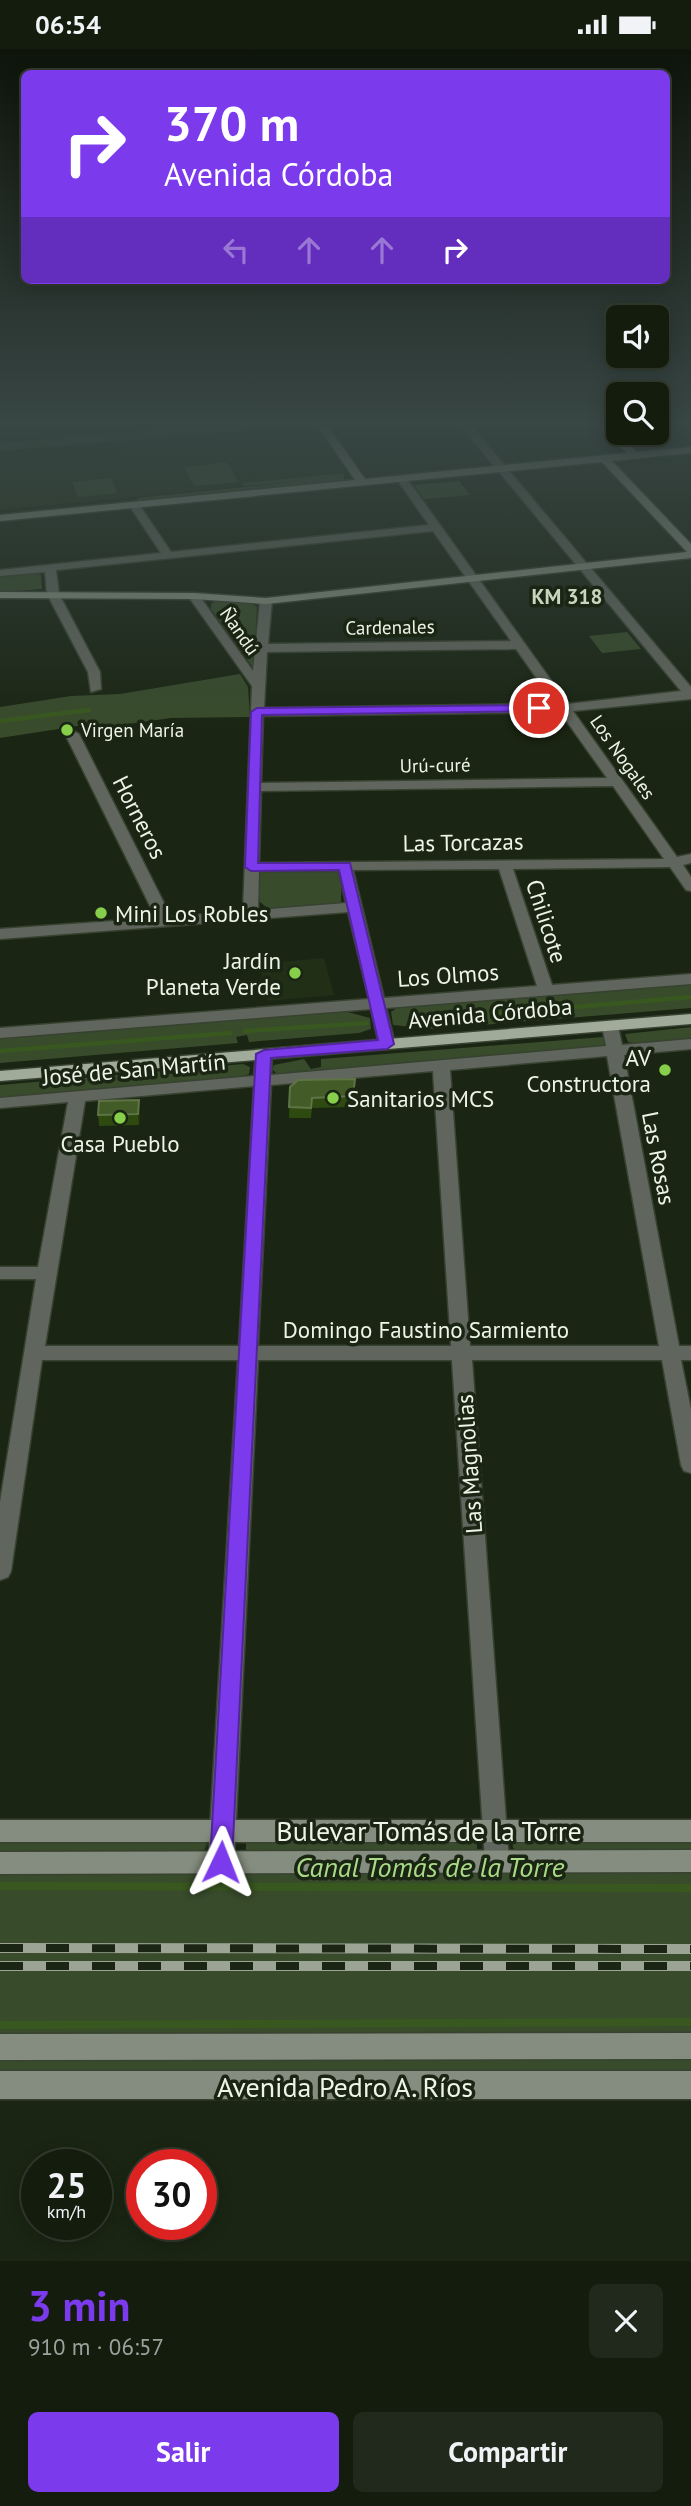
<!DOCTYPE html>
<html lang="es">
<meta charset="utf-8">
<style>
body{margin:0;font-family:"PT Sans",sans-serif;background:#21291c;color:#f1f3f6;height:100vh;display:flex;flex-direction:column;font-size:26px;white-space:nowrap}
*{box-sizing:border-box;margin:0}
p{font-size:23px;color:#9da19e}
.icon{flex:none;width:38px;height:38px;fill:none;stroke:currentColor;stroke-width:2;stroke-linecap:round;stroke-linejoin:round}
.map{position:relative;height:2212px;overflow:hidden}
.panel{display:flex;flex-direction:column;background:#141c0e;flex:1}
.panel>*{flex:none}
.banner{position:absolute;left:21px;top:21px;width:649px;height:214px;border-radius:10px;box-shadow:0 4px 18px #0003,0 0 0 2px #333a2e;background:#7c3aed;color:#fff;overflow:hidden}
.buttons{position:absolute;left:606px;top:256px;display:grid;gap:14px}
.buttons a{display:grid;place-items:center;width:63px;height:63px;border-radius:10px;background:#141c0e;box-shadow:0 4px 18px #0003,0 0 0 2px #333a2e;font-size:35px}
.speed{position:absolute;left:21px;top:2100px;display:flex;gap:14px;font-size:35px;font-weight:700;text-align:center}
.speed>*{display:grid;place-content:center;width:91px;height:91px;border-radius:50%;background:#141c0e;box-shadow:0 4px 18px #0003,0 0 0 2px #333a2e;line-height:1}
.speed small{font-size:18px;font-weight:400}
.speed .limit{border:10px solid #d22;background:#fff;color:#111}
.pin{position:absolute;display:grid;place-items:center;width:60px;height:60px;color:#fff;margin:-30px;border:4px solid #fff;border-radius:50%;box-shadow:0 2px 7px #0007}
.me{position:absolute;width:77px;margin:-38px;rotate:2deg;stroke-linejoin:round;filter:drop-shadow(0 0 5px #0008)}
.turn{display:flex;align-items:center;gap:24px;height:147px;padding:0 28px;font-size:32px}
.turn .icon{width:91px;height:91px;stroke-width:2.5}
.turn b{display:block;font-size:49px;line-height:60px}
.lanes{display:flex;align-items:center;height:66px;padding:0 28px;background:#0003;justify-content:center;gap:35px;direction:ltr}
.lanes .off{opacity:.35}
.round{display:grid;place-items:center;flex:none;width:74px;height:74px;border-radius:10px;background:#21291c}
.summary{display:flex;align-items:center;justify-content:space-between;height:119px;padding:0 28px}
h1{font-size:42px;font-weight:700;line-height:52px;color:#7c3aed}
.button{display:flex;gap:14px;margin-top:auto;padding:14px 28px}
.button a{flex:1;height:80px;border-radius:10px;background:#7c3aed;color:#fff;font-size:28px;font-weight:700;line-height:80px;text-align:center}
.button a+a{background:#21291c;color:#f1f3f6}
.status{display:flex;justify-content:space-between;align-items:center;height:49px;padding:0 35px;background:#141c0e;direction:ltr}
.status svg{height:19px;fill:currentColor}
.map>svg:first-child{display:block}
.built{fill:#212f17}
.green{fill:#384b2b}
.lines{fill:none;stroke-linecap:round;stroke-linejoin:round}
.stream-far2{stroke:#38581f;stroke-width:3.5}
.stream-far1{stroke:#38581f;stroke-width:4.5}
.stream{stroke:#38581f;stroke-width:8}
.street-casing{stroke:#384231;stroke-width:3}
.secondary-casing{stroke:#384231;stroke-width:3}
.primary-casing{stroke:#384231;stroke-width:3}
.street{fill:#60665d;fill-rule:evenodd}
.secondary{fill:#848d7f;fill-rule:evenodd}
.primary{fill:#a0ab99;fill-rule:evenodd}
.rail-casing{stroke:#9ba495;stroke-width:10}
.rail{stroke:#1a2513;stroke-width:8;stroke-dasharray:23;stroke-linecap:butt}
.wall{fill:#2e4a10}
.shaded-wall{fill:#1e3308}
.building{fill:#435c27;stroke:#5e7446;stroke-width:2}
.route{fill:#7c3aed;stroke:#51269a;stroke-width:2}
.poi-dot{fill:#87cf4a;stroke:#1a2513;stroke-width:2.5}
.labels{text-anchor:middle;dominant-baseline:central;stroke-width:7;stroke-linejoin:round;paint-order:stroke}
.far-street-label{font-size:19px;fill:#edf4e8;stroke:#1a2513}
.far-poi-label{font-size:19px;fill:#edf4e8;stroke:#1a2513;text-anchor:start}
.far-neighbourhood-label{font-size:21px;font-weight:bold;fill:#c8d6bf;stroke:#1a2513}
.street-label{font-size:23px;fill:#edf4e8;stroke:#1a2513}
.poi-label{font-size:23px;fill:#edf4e8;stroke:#1a2513;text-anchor:start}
.near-street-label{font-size:28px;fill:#edf4e8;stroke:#1a2513}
.near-water-label{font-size:28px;font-style:italic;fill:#a9da87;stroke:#1a2513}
</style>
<div class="status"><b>06:54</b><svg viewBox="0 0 49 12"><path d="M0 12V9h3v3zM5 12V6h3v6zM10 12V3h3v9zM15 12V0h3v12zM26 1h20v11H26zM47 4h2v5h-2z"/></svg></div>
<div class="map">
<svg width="691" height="2212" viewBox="0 0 691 2212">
<rect width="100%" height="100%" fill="#1a2513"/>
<g class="built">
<polygon points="314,380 346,427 0,461 0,411"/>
<polygon points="324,909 334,946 268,952 259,915"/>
</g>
<g class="green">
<polygon points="255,372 313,372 306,376 0,402 0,394"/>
<polygon points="227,413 238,433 194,437 184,418"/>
<polygon points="344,424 344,431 333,434 140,453 138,449 292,433 244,437 242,434"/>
<polygon points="111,429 117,444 78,448 72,433"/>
<polygon points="459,432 470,446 424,450 414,436"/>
<polygon points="35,524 41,526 42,540 0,543 0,528"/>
<polygon points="216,552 253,555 257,558 254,620 211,560 211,555"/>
<polygon points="627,583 641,600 602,604 589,587"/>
<polygon points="240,625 248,638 250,668 171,669 100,679 97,674 0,689 0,658 71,647 120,645"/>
<polygon points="334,820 342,827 341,853 337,856 275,860 267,859 259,852 259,824 263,822"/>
<polygon points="691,934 691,959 432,980 393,976 391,963 398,958"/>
<polygon points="344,962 370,969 371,980 359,984 249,993 247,986 236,988 238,994 0,1014 0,989"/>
<polygon points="691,978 691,990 636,995 628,993 625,985"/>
<polygon points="603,988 606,994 602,998 302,1024 277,1025 272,1020 274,1016 304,1010 311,1020 321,1018 321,1010"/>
<polygon points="243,1015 250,1018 249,1025 238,1029 0,1049 0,1036"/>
<polygon points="691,1788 691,1803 520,1803 513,1799 512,1792"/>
<polygon points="472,1789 477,1794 477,1800 471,1804 253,1804 246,1801 246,1793 253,1790"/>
<polygon points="202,1790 207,1795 205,1801 200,1804 0,1805 0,1791"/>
<polygon points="691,1812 691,2036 0,2036 0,1814"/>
</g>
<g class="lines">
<polyline class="stream-far2" points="75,663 89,661"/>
<g class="stream-far1">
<polyline points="0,672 89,661"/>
<polyline points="412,972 691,948"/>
<polyline points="245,982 367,974"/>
<polyline points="0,1002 230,984"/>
</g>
<g class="stream">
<polyline points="0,1837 691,1839"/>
<polyline points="0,1976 691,1973"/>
</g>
<g class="street-casing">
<g id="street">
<path d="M457,372H467L691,638V650L573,662L677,808L691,805V814L683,816L691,828V842L686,841L670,818L513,820L552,936L691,925V935L386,959L395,995L387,1000L379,995L371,960L0,989V979L369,950L348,863L0,890V880L156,869L65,685L72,681L79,685L171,868L243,862L252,637L188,547L190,545H198L253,622L260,552L266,549L272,552L268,595L511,592L433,482L56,521L59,545L100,623L101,640L91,643L88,623L47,545L45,523L0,527V521L161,504L129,456L130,454H138L171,503L429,476L396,429L405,427L568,655L681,642ZM516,600L555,655L264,659L267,603ZM560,663L607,729L261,734L263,667ZM613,737L664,810L259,814L261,742ZM499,820L537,937L384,949L353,821ZM259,822H339L346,854L258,861Z"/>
<path d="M610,972L618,977L622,996L691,990V1000L624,1006L679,1297H691V1311H681L691,1361V1424L684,1422L681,1416L662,1311H472L509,1812L506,1820L497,1823L488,1820L485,1812L452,1311H258L234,1813L230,1821L221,1824L212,1821L208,1813L238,1311H42L11,1522L8,1528L0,1531V1453L36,1230H0V1218H38L68,1053L0,1059V1049L254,1027L256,1005L264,1000L272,1005L271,1026L606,997L602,977ZM607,1007L659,1297H470L450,1021ZM433,1022L451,1297H258L271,1036ZM254,1037L239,1297H45L85,1052Z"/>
</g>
</g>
<g class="secondary-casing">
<g id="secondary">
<polygon points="314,372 324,372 365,430 627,404 594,372 604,372 637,403 691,398 691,404 612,412 691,495 691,509 266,555 194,550 0,549 0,543 194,544 266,549 687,503 602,413 0,472 0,466 355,431"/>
<rect x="0" y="1771" width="691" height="22"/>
<polygon points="691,1801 691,1823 0,1825 0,1803"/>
<polygon points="691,1984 691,2010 0,2011 0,1985"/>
<rect x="0" y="2022" width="691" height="28"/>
</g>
</g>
<g class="primary-casing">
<polygon id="primary" points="691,965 691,975 0,1032 0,1022"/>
</g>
<use href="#street" class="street"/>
<use href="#secondary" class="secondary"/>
<use href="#primary" class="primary"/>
<g class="rail-casing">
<g id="rail">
<polyline points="0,1899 691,1900"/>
<polyline points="0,1917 691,1917"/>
</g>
</g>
<use href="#rail" class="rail"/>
</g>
<g class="wall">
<polygon points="290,1038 354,1040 353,1058 312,1059 311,1069 289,1069"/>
<polygon points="140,1062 139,1076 99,1077 98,1066"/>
</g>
<polygon class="shaded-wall" points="139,1051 140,1062 139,1076 138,1065"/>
<g class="building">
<polygon points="355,1030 353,1047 312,1049 311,1059 289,1058 290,1038 298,1031"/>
<polygon points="139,1051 138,1065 98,1066 99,1052"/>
</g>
<linearGradient id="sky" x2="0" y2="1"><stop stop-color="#0e140a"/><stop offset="0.55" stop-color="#384644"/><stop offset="1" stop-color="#384644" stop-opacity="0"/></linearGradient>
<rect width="691" height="681" fill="url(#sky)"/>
<polygon class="route" points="539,656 545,659 543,662 262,666 258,814 350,814 394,995 387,1000 271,1009 232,1813 229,1821 221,1824 213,1821 210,1813 256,1005 264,1001 378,991 339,821 251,822 245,818 251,663 257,659"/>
<g class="poi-dot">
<circle cx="67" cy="681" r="7"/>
<circle cx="101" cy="864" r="7"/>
<circle cx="295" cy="924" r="7"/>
<circle cx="665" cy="1021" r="7"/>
<circle cx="333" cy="1049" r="7"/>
<circle cx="120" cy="1069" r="7"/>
</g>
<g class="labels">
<g class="far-street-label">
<text transform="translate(390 578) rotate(-1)">Cardenales</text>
<text transform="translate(240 582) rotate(55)">Ñandú</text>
<text transform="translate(623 708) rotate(55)">Los Nogales</text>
<text transform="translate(435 716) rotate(-1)">Urú-curé</text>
</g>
<g class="far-poi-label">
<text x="81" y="681">Virgen María</text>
</g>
<g class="far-neighbourhood-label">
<text x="567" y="547">KM 318</text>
</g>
<g class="street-label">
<text transform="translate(140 768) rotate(63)">Horneros</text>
<text transform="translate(463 793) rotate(-1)">Las Torcazas</text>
<text transform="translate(547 872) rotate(72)">Chilicote</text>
<text transform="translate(448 926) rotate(-4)">Los Olmos</text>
<text transform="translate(490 964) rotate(-5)">Avenida Córdoba</text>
<text transform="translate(134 1020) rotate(-5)">José de San Martín</text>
<text transform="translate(659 1109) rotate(79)">Las Rosas</text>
<text x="426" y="1280">Domingo Faustino Sarmiento</text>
<text transform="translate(469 1415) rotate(-94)">Las Magnolias</text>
</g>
<g class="poi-label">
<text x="115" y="864">Mini Los Robles</text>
<text x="281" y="911" text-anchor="end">Jardín<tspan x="281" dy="26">Planeta Verde</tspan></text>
<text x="651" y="1008" text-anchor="end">AV<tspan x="651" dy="26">Constructora</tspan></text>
<text x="347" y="1049">Sanitarios MCS</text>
<text x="120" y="1094" text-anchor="middle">Casa Pueblo</text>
</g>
<g class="near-street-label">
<text x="429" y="1781">Bulevar Tomás de la Torre</text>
<text x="345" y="2037">Avenida Pedro A. Ríos</text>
</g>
<g class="near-water-label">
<text x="430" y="1817">Canal Tomás de la Torre</text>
</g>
</g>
</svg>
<div class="buttons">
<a><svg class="icon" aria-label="sound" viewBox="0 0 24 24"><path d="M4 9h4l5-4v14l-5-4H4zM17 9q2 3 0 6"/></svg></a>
<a><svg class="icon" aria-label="search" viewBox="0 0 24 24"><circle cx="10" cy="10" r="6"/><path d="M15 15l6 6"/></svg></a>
</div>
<div class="speed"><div>25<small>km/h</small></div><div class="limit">30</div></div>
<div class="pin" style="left:539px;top:659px;background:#d93025"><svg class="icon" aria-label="arrive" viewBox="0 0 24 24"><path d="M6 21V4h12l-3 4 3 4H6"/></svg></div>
<svg class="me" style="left:221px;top:1813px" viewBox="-20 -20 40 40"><path d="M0-17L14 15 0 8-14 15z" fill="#7c3aed" stroke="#fff" stroke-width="4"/></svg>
<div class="banner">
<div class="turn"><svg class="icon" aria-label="right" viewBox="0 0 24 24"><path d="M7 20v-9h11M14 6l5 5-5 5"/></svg><div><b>370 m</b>Avenida Córdoba</div></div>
<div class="lanes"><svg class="icon off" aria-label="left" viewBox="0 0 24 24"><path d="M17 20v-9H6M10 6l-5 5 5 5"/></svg><svg class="icon off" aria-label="ahead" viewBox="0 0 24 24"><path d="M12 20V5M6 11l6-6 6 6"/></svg><svg class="icon off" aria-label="ahead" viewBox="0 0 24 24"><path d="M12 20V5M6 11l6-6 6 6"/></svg><svg class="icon" aria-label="right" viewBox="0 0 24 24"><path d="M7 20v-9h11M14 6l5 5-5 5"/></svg></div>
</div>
</div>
<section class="panel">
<div class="summary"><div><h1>3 min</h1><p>910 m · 06:57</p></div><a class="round"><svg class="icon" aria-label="close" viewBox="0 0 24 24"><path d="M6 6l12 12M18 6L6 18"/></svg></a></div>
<div class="button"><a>Salir</a><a>Compartir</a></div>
</section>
